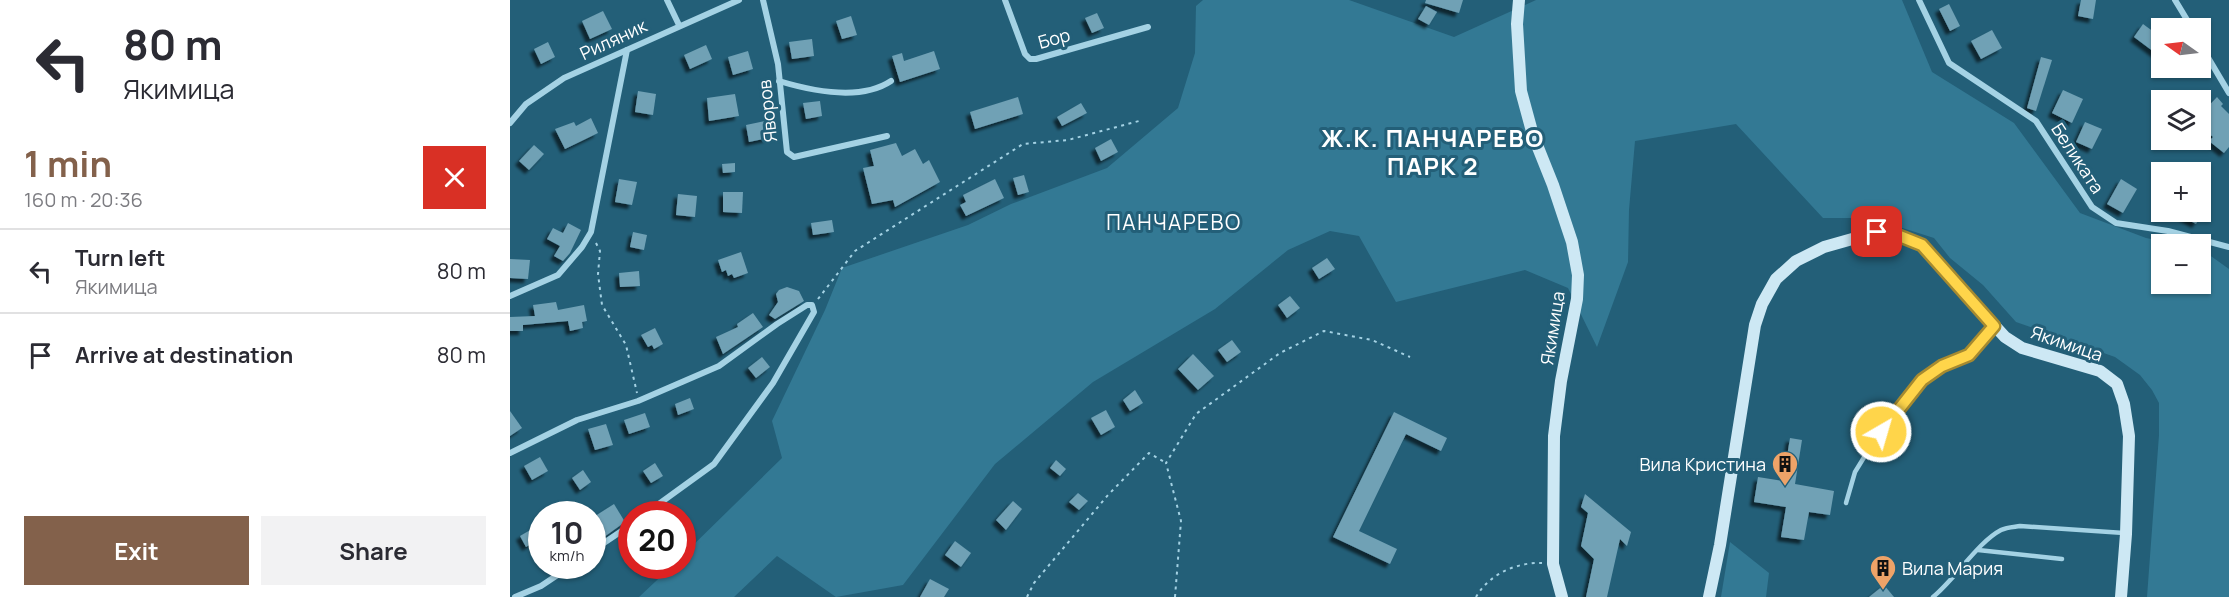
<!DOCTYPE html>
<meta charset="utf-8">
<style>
body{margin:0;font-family:Manrope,sans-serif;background:#f2f2f3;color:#2b2b33;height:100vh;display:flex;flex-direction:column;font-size:22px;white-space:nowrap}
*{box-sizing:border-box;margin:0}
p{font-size:20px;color:#7c7c81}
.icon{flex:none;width:33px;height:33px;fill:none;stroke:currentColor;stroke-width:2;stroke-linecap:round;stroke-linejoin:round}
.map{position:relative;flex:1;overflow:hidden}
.details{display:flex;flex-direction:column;background:#fff;width:510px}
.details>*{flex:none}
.guide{background:#fff;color:#2b2b33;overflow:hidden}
.needle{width:39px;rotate:284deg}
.controls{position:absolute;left:1641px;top:18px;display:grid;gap:12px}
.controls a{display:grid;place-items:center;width:60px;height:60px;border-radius:0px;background:#fff;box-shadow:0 2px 4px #0004;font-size:30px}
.speed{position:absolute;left:18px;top:501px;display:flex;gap:12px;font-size:30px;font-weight:700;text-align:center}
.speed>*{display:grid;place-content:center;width:78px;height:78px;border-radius:50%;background:#fff;box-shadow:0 2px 4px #0004;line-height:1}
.speed small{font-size:15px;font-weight:400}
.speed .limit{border:9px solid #d22;background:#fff;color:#111}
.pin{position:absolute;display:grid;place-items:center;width:51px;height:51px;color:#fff;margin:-26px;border-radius:12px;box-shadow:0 3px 9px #0006}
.me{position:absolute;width:66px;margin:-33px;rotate:38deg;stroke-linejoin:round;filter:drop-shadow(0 0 4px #0008)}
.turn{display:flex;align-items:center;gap:21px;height:126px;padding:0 24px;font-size:27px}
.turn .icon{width:78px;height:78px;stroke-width:2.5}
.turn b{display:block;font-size:42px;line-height:51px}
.round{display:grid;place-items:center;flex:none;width:63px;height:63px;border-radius:0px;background:#f2f2f3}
.head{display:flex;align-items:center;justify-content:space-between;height:102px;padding:0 24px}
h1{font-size:36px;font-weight:700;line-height:45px;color:#83614b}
.primary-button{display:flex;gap:12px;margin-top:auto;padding:12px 24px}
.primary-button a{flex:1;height:69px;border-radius:0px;background:#83614b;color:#fff;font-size:24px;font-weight:700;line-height:69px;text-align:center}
.primary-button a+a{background:#f2f2f3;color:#2b2b33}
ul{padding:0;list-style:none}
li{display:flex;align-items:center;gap:18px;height:84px;padding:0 24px;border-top:2px solid #e1e1e2}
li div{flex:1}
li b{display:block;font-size:22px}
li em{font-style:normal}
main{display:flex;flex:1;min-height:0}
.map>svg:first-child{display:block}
.green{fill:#337994}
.building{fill:#70a1b5;filter:url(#shadow)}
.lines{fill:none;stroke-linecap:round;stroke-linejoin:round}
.path{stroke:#a4d2e4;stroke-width:2;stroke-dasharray:3 4.5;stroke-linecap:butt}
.lane{stroke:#a4d2e4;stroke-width:4.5}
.street{stroke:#a4d2e4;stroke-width:6}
.secondary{stroke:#cde8f4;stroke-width:12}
.route-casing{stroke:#a68a30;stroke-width:15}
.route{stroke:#ffd54a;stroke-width:10}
.labels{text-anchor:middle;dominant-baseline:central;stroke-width:6;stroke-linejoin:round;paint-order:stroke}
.street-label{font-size:18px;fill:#fff;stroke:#235f78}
.poi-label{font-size:18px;fill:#fff;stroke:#235f78;text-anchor:end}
.quarter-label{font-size:21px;letter-spacing:1.5px;fill:#fff;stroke:#235f78}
.district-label{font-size:24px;font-weight:bold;letter-spacing:1.5px;fill:#fff;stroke:#235f78}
</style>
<main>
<section class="details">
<div class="guide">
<div class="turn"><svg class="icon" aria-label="left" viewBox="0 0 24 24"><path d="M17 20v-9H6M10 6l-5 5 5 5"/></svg><div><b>80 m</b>Якимица</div></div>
</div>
<div class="head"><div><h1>1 min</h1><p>160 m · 20:36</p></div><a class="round" style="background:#d93025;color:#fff"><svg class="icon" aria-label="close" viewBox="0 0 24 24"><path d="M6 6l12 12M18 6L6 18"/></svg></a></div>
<ul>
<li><svg class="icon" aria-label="left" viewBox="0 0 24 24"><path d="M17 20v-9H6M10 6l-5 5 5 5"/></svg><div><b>Turn left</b><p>Якимица</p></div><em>80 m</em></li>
<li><svg class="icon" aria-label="arrive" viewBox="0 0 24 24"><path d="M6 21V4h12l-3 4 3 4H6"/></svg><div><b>Arrive at destination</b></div><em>80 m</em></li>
</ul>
<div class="primary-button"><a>Exit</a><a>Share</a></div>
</section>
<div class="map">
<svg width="1719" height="597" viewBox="0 0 1719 597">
<defs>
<filter id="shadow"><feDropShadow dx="-4" dy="4" stdDeviation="1.5" flood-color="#0009"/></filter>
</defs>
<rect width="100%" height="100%" fill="#235f78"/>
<g class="green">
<polygon points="693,0 839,0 944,37 1026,0 1392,0 1422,72 1504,123 1570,213 1636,238 1669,244 1652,244 1652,284 1690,284 1691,249 1719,269 1719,597 1637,597 1649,435 1649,403 1642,390 1630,375 1605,357 1506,322 1473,285 1440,258 1424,238 1361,218 1313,218 1226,124 1125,141 1119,210 1118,262 1087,347 1058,288 1015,270 886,302 849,236 820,231 778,250 705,309 583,382 485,464 393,585 326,597 267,556 224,597 129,597 162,566 172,566 173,555 272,458 262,421 315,310 332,268 458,225 501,204 597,168 668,108 685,53 686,6"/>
<polygon points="1220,542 1259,573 1256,597 1211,597"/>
</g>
<g class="building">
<polygon points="916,0 953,0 949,13 915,3"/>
<polygon points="1571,0 1586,0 1583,19 1568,16"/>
<polygon points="1439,4 1450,26 1440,31 1429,9"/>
<polygon points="916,6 927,12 919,25 908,19"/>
<polygon points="93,11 102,29 80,39 72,21"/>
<polygon points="587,13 594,28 582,33 575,18"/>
<polygon points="341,16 347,35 332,39 326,21"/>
<polygon points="1633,24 1652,38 1652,58 1624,37"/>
<polygon points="1482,30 1492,48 1471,59 1461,41"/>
<polygon points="302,39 304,56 282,59 279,42"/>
<polygon points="38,42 45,57 31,64 24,49"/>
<polygon points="196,45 202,59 180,69 174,55"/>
<polygon points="238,51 243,69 223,75 218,57"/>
<polygon points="424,51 430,69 390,82 382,56 392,53 394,61"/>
<polygon points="1531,57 1542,60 1526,111 1517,108"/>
<polygon points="1553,90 1573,99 1562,123 1542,113"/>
<polygon points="128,91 146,94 143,115 125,112"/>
<polygon points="225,94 229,116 199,121 197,98"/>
<polygon points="508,97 513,114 465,129 460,112"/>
<polygon points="1707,97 1713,104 1711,106 1719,114 1719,147 1714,153 1699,141 1703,137 1690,126 1690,115"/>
<polygon points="310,101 312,116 296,119 293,103"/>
<polygon points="571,103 577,113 552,126 547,117"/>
<polygon points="81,118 88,133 55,149 45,129 64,122 66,126"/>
<polygon points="255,121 258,138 239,142 236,125"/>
<polygon points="1575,122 1592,129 1582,149 1566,142"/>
<polygon points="601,139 608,152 591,161 585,148"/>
<polygon points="386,143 392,156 405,149 413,164 419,160 430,182 385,207 383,200 362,204 353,168 364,166 360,150"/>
<polygon points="24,145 34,154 19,170 9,161"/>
<polygon points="225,163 225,172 213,173 212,164"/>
<polygon points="514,175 519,192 508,195 503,178"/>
<polygon points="109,179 127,182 122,205 105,202"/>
<polygon points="485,179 494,198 456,216 450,205 456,202 453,195"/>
<polygon points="1611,179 1627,189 1613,213 1597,204"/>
<polygon points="213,192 233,192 232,213 213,212"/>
<polygon points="168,194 187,196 185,217 166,215"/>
<polygon points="1664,212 1693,212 1686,224"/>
<polygon points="322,220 324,232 303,235 301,223"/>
<polygon points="58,223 71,230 60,253 53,261 44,256 50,246 37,239 43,228 53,233"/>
<polygon points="123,232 137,235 134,250 120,247"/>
<polygon points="231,252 238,273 224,278 222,274 218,276 216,270 212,272 208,260"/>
<polygon points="817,258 825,269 809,279 802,268"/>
<polygon points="0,259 20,260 18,279 0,278"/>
<polygon points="129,271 130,286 110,287 109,273"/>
<polygon points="277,287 289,291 294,301 265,319 259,315 268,302 266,294 269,290"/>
<polygon points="780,296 790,308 777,318 768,305"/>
<polygon points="46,302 48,310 74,305 77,321 72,322 73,328 60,331 58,321 13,325 13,331 0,331 0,317 25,316 23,305"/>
<polygon points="243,313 253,327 213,354 206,337 228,327 227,324"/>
<polygon points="145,328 153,344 144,349 142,345 138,347 131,335"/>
<polygon points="722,340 731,352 717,362 708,350"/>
<polygon points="683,354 704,376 688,390 668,369"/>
<polygon points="252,357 260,367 246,378 238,368"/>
<polygon points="625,390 633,403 620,411 613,400"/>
<polygon points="180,398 184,409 168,415 165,404"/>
<polygon points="596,410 605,427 591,435 581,418"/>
<polygon points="0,411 12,428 0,436"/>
<polygon points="884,412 937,438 931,451 896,434 849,531 887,549 880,564 823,537"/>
<polygon points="135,413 140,427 119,434 114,420"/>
<polygon points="96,424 103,445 85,450 78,429"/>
<polygon points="1280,438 1292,440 1285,484 1324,491 1320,515 1299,512 1294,540 1271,537 1276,507 1244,502 1248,477 1273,481"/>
<polygon points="30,457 38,471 22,480 14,466"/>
<polygon points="546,460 556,469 550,476 540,468"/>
<polygon points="145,463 153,476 141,483 133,471"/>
<polygon points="73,470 81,482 70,490 62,478"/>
<polygon points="568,493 578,501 569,510 559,502"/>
<polygon points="1075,494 1121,532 1117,546 1110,539 1097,597 1076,597 1084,559 1071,546 1078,513 1071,507"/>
<polygon points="503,501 512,509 496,530 486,520"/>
<polygon points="104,504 115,522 90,540 82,529 82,518"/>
<polygon points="22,529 28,540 16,547 10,536"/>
<polygon points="445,541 461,553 451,567 435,555"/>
<polygon points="420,579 439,589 434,597 410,597"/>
<polygon points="1374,585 1384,597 1359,597"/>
</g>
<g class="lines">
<g class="path">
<polyline points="86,243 90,251 88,274 92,305 116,345 127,393"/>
<polyline points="308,299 345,251 513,144 558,140 629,121"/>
<polyline points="517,597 524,583 598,495 639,453 656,463"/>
<polyline points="665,597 671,521 656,463 686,414 770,353 814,331 862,340 900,357"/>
<path d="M966,597C979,574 1007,562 1032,563"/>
</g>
<g class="lane">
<polyline points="1336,503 1345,472 1361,446 1412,380 1432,366 1459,355 1484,326"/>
<polyline points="1468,550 1552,559"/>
<path d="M1423,597C1446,578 1468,542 1491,530C1497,527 1504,527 1510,526L1614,533"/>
</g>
<g class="street">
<polyline points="157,0 169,25"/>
<polyline points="253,0 268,64 277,152 284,157 377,136"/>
<polyline points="495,0 515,54 520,59 526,59 638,27"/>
<polyline points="1409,0 1439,63 1526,121 1582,207 1606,223 1658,231 1719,247"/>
<polyline points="1665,0 1682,28"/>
<polyline points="1690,44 1719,93"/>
<path d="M269,81C302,91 351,101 381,81"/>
<polyline points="0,123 16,104 54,78 229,0"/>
<polyline points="0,296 48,275 72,247 81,232 117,50"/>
<polyline points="0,453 67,420 128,401 209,366 267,324 297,305 302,305 304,312 263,383 204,464 135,514"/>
<polyline points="82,551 122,524"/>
<polyline points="5,597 31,586 61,566"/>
</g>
<g class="secondary">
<polyline points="1009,0 1007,24 1011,91 1023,135 1043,185 1062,242 1068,275 1067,299 1051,381 1044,436 1043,564 1052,597"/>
<polyline points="1199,597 1210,545 1245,325 1252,304 1266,279 1286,261 1314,247 1367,232 1387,235 1411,245 1495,337 1512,348 1590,371 1607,384 1614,404 1619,436 1616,534 1611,597"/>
</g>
</g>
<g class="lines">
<g class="route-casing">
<polyline id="route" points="1367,232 1387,235 1412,245 1484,326 1459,355 1432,366 1412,380 1371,432"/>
</g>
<use href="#route" class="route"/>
</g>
<defs>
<g id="building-pin" transform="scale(1.35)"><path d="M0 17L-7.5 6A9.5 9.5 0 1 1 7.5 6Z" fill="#eea368" stroke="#235f78"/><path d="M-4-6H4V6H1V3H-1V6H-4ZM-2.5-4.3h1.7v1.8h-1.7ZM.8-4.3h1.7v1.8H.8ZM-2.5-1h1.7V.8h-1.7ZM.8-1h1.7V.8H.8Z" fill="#111"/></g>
</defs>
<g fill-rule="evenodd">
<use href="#building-pin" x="1275" y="464"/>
<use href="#building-pin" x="1373" y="568"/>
</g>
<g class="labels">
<g class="street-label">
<text transform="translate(544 38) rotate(-15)">Бор</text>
<text transform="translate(103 39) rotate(-25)">Риляник</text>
<text transform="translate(257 111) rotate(-96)">Яворов</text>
<text transform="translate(1568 158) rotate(57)">Беликата</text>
<text transform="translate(1042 328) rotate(-81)">Якимица</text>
<text transform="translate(1557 343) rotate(19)">Якимица</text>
</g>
<g class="poi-label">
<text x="1256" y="464">Вила Кристина</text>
<text x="1392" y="568" text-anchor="start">Вила Мария</text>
</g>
<g class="quarter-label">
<text x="664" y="222">ПАНЧАРЕВО</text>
</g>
<g class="district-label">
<text x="923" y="137">Ж.К. ПАНЧАРЕВО<tspan x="923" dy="28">ПАРК 2</tspan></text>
</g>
</g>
</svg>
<div class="controls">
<a><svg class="needle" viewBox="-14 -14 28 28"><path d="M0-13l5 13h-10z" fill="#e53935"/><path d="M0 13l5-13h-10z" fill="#7c7c81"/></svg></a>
<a><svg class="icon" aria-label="layers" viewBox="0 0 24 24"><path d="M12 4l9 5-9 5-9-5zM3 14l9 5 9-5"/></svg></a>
<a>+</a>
<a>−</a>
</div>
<div class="speed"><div>10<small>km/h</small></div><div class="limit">20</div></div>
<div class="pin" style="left:1367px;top:232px;background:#d93025"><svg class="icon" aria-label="arrive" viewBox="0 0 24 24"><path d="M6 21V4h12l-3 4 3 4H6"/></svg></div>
<svg class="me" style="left:1371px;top:432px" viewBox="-20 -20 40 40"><circle r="17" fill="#ffd54a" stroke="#fff" stroke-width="3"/><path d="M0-11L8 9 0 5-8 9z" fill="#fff"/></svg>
</div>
</main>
